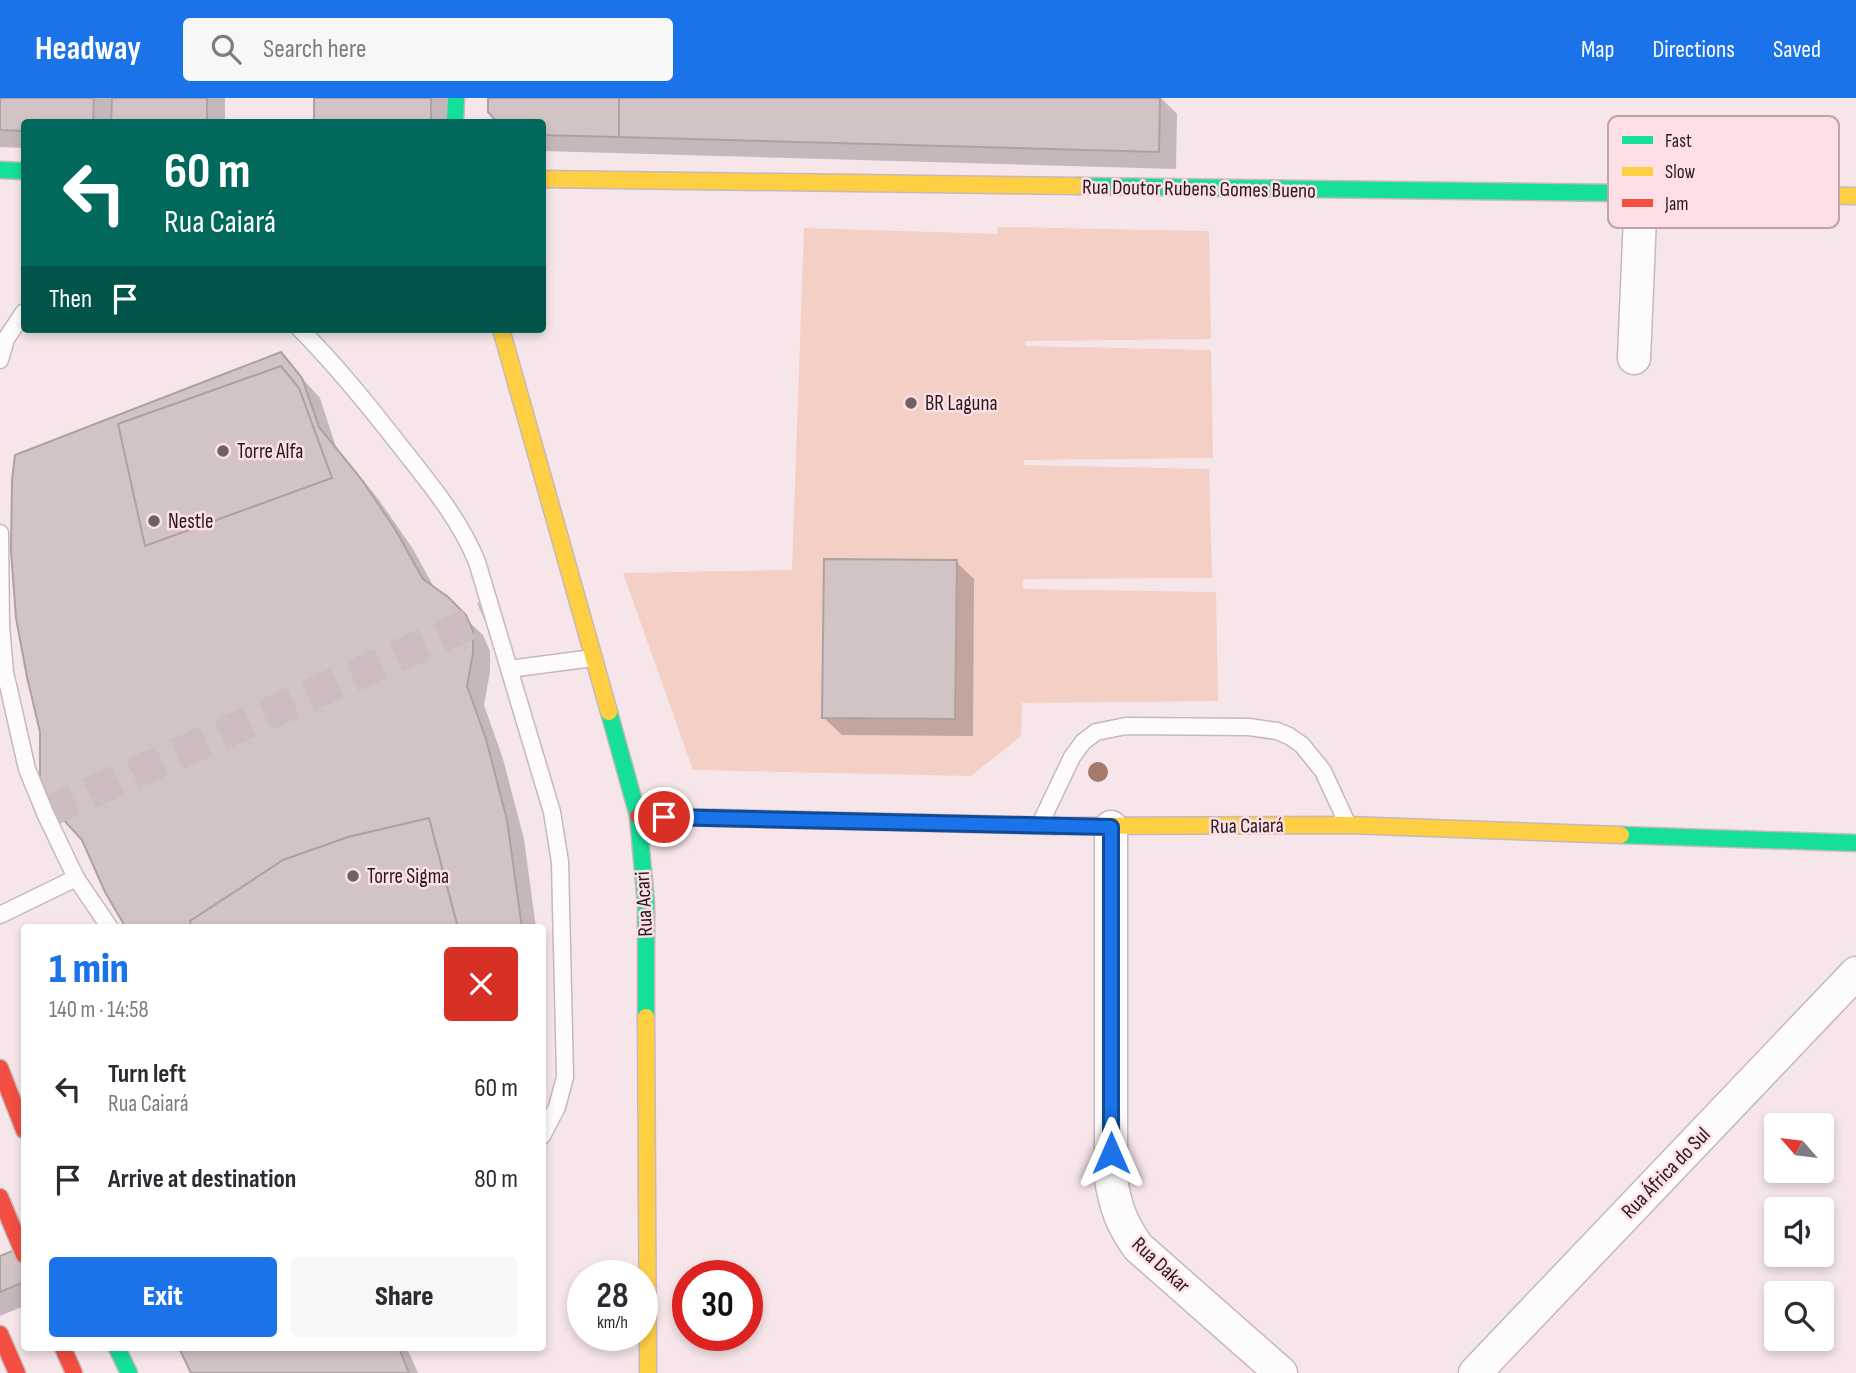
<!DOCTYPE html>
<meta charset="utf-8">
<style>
body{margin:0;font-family:"Sofia Sans Condensed",sans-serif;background:#f7f7f7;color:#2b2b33;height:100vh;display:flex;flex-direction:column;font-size:26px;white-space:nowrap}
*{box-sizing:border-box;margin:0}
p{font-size:23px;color:#7c7c81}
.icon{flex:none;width:38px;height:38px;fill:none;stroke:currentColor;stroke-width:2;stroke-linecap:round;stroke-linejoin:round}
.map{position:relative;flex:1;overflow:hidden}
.side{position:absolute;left:21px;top:826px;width:525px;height:427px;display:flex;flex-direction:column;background:#fff;border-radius:7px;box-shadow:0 4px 10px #0003}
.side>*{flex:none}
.banner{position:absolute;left:21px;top:21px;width:525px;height:214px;border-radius:7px;box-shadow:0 4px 10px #0003;background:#00695c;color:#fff;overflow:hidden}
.needle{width:46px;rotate:298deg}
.tools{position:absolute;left:1764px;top:1015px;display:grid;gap:14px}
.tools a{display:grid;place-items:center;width:70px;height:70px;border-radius:7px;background:#fff;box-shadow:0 4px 10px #0003;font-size:35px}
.speed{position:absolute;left:567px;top:1162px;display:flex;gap:14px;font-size:35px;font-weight:700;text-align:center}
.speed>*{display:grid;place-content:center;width:91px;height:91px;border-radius:50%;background:#fff;box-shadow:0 4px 10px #0003;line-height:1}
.speed small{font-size:18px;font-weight:400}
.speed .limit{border:10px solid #d22;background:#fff;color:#111}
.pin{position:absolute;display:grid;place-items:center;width:60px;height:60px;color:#fff;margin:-30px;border:4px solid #fff;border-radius:50%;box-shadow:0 2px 7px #0007}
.me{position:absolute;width:77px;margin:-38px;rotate:0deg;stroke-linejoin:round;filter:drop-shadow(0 0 5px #0008)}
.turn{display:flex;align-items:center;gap:24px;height:147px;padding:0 28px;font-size:32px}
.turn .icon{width:91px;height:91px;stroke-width:2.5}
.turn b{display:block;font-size:49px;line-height:60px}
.then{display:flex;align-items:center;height:66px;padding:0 28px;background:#0003;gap:14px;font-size:26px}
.round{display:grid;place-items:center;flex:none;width:74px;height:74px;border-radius:7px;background:#f7f7f7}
.headline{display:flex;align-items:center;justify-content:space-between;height:119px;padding:0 28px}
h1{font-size:42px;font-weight:800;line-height:52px;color:#1a73e8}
.action{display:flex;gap:14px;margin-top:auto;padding:14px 28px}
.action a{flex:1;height:80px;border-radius:7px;background:#1a73e8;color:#fff;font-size:28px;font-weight:800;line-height:80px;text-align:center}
.action a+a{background:#f7f7f7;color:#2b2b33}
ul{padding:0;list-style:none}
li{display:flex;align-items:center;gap:21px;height:91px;padding:0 28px}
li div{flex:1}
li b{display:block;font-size:26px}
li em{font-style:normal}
header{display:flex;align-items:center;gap:42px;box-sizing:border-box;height:98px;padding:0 35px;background:#1a73e8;color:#fff}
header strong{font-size:33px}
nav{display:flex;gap:38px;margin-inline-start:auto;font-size:24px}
.search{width:490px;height:63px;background:#f7f7f7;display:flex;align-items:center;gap:18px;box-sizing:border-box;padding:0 24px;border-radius:7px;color:#7c7c81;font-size:26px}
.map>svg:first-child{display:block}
.green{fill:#f3cfc6}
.shadow{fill:#0003}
.building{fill:#d2c4c5;stroke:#aea1a2;stroke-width:2}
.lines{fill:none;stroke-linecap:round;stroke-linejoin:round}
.street-tunnel{stroke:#cdbdc0;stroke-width:32;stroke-dasharray:32 16;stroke-linecap:butt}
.lane-casing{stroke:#c6b8bb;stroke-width:19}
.street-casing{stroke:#c6b8bb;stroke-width:35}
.fast-casing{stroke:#c6b8bb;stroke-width:19}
.slow-casing{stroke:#c6b8bb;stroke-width:19}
.jam-casing{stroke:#c6b8bb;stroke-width:19}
.lane{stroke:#fefbfc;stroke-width:16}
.street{stroke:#fefbfc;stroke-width:32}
.fast{stroke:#16e098;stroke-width:16}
.slow{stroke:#ffcf43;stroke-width:16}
.jam{stroke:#f24e42;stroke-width:16}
.tree{fill:#a47a6c}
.route-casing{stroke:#114b97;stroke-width:18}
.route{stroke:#1a73e8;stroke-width:12}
.poi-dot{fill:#6e6164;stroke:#fedfe5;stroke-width:2.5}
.labels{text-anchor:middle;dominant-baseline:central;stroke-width:5;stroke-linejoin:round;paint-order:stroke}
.street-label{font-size:21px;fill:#251a1c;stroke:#fedfe5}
.poi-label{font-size:21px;fill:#251a1c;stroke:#fedfe5;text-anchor:start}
.key{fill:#fedfe5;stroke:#bda4a9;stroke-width:2}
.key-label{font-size:19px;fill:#251a1c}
</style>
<header>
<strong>Headway</strong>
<div class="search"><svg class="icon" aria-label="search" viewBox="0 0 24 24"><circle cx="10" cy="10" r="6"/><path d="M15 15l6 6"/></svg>Search here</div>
<nav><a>Map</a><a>Directions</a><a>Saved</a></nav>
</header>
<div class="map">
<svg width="1856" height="1275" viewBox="0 0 1856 1275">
<rect width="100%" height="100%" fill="#f7e6e9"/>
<polygon class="green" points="998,129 1209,133 1211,241 1026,243 1025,248 1211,252 1213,360 1024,362 1024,367 1209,371 1212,480 1023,481 1023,491 1216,494 1218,603 1022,605 1021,638 971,678 693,672 623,475 792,472 804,130 997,136"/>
<g class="shadow">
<polygon points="0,0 225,0 225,24 24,24 24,50 0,49"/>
<polygon points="316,0 449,0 448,24 316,24"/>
<polygon points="489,0 1161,0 1177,16 1176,71 542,53 542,24 499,24 489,13"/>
<polygon points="280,256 320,300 336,349 379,402 413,451 436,493 483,537 490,553 490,574 484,607 503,661 524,741 536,830 128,830"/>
<polygon points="956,464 974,481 973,638 842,637 824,620"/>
<polygon points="24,1150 24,1208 0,1218 0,1160"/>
<polygon points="181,1250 407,1250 418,1275 193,1275"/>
</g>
<g class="building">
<polygon points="0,0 94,0 93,24 24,24 24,33 0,32"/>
<polygon points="112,0 207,0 207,24 111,24"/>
<rect x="314" y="0" width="117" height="24"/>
<polygon points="488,0 619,0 619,39 542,37 542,24 497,24 488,14"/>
<polygon points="619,0 1160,0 1159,54 619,39"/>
<polygon points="281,254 302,280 319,329 362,382 395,431 423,481 448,499 466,517 473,533 473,555 467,588 486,641 507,722 522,830 126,830 105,794 82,742 60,718 40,685 40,634 27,579 16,520 11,452 12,382 15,357"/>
<polygon points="281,268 299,290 332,380 145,448 118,326"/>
<polygon points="824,461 957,462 955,621 822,620"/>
<polygon points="429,720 458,830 192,830 190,823 283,762 348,739"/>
<polygon points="24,1148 24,1184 0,1194 0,1158"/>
<polygon points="179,1250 399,1250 409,1275 191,1275"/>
</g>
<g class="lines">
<polyline class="street-tunnel" points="45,715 492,516"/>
<g class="lane-casing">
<g id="lane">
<path d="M300,231C337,268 369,308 401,349C430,386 459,420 477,464L552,714L560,764L565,979L557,1009L542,1038"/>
<polyline points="0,262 6,241 24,214"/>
<polyline points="0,435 1,528 5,574 27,671 45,715 76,780 110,830"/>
<polyline points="509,571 593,560"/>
<polyline points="1040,726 1072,659 1083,644 1096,634 1126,628 1249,629 1277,633 1289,638 1302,647 1323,673 1347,725"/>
<polyline points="0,817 76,780"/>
</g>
</g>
<g class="street-casing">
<g id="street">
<polyline points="1634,260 1641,96"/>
<path d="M1111,729V1082C1116,1110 1121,1125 1138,1149L1281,1275"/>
<polyline points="1475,1275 1856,875"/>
</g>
</g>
<g class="fast-casing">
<g id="fast">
<polyline points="455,24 456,0"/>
<polyline points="0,72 24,73"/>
<polyline points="1078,88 1622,95"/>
<polyline points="609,614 638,718 646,806 646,919"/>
<polyline points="1621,737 1856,745"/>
<polyline points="117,1250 129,1275"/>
</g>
</g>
<g class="slow-casing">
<g id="slow">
<polyline points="542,81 1078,88"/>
<polyline points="1622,95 1856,98"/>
<polyline points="501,231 609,614"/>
<polyline points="1055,728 1348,727 1621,737"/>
<polyline points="646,919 648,1275"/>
</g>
</g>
<g class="jam-casing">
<g id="jam">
<polyline points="638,718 1055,728"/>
<polyline points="0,970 24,1032"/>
<polyline points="0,1099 24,1157"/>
<polyline points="0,1236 17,1275"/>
<polyline points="63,1250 74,1275"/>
</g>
</g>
<use href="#lane" class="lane"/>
<use href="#street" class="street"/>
<use href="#fast" class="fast"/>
<use href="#slow" class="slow"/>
<use href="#jam" class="jam"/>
</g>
<circle class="tree" cx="1098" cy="674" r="10"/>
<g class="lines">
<g class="route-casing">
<polyline id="route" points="664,719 1111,729 1111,1055"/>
</g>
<use href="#route" class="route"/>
</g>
<g class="poi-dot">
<circle cx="911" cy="305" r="7"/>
<circle cx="223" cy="353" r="7"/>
<circle cx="154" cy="423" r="7"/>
<circle cx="353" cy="778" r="7"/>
</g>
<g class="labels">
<g class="street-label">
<text transform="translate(1199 91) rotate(1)">Rua Doutor Rubens Gomes Bueno</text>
<text transform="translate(1247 728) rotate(-1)">Rua Caiará</text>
<text transform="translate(644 806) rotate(-93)">Rua Acari</text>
<text transform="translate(1666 1075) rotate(-46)">Rua África do Sul</text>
<text transform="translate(1161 1167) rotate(43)">Rua Dakar</text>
</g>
<g class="poi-label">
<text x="925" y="305">BR Laguna</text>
<text x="237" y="353">Torre Alfa</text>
<text x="168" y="423">Nestle</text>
<text x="367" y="778">Torre Sigma</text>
</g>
</g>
<rect x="1608" y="18" width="231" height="112" rx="10" class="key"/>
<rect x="1622" y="38" width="31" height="8" fill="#16e098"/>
<rect x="1622" y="69" width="31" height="9" fill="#ffcf43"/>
<rect x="1622" y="101" width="31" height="8" fill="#f24e42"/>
<g class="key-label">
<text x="1665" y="49">Fast</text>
<text x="1665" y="80">Slow</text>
<text x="1665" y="112">Jam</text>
</g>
</svg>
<div class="tools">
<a><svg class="needle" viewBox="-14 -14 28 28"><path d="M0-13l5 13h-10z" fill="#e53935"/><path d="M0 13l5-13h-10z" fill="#7c7c81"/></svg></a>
<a><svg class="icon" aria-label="sound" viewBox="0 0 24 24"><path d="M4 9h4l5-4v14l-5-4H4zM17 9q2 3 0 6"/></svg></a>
<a><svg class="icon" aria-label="search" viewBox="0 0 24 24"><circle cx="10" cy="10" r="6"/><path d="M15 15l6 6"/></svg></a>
</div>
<div class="speed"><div>28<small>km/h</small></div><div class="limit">30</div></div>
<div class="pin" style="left:664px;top:719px;background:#d93025"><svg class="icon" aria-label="arrive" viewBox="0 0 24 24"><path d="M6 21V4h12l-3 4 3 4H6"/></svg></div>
<svg class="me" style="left:1111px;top:1055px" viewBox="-20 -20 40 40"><path d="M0-17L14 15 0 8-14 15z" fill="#1a73e8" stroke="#fff" stroke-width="4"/></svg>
<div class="banner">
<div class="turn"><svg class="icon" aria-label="left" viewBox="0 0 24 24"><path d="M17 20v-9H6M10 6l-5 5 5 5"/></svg><div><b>60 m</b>Rua Caiará</div></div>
<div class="then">Then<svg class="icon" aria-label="arrive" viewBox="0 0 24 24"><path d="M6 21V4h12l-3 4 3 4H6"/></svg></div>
</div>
<section class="side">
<div class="headline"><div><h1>1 min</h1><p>140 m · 14:58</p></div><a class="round" style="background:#d93025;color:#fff"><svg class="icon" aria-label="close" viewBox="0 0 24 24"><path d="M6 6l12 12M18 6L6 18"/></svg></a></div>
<ul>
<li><svg class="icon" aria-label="left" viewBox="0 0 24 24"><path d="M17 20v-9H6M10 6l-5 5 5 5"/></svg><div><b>Turn left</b><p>Rua Caiará</p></div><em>60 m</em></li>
<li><svg class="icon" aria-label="arrive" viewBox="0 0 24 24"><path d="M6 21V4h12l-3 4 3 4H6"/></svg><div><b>Arrive at destination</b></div><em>80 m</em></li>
</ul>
<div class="action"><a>Exit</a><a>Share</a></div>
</section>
</div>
